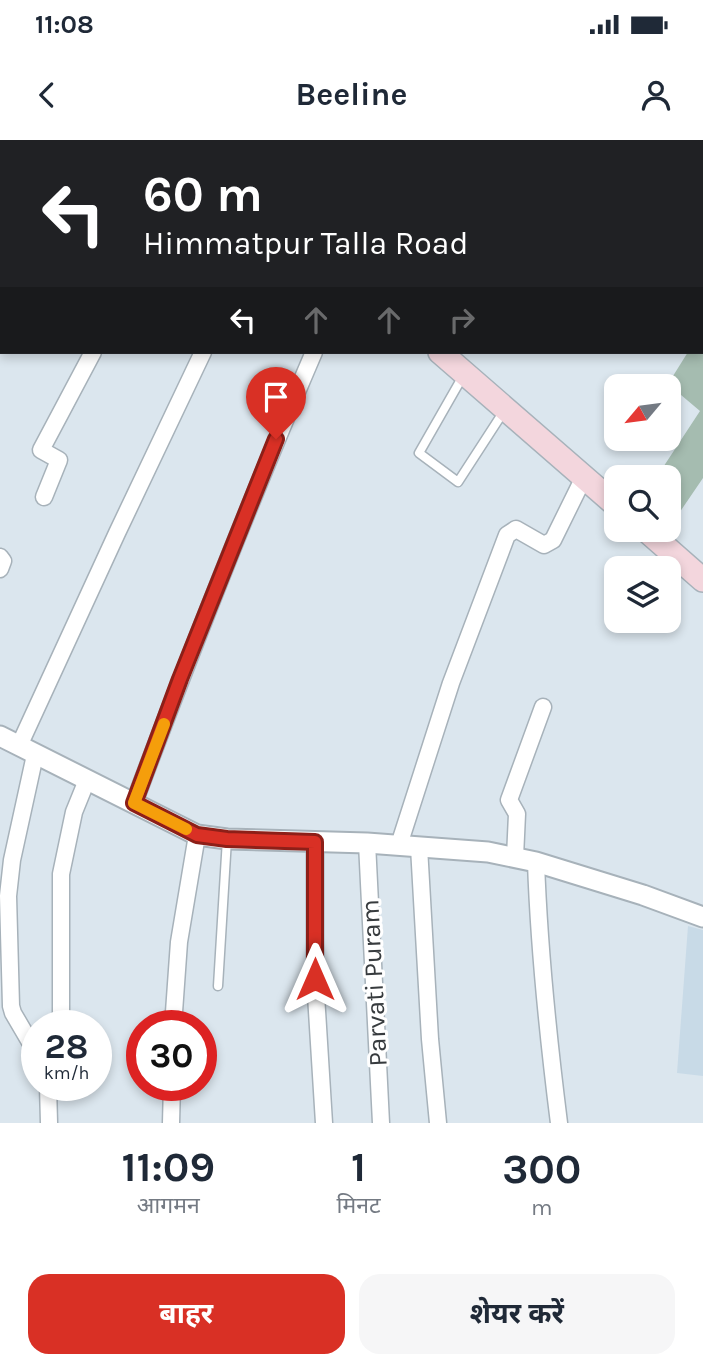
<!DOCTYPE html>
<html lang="hi">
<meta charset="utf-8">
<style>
body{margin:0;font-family:Karla,"Noto Sans Devanagari",sans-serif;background:#f6f6f7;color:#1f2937;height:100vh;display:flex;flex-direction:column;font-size:26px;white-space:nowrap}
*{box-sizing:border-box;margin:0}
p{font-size:23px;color:#747a83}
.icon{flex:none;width:38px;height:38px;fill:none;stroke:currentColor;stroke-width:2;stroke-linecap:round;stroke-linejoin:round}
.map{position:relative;height:983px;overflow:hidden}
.details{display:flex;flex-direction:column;background:#fff;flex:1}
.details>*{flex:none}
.guide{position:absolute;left:0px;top:0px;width:704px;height:214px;box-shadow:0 4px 10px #0003;background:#202124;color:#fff;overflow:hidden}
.needle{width:46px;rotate:241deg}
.controls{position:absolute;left:604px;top:234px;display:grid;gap:14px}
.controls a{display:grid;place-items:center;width:77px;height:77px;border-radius:14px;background:#fff;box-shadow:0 4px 10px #0003;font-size:35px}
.speed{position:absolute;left:21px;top:870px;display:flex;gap:14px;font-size:35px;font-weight:700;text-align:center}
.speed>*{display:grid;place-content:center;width:91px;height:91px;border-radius:50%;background:#fff;box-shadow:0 4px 10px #0003;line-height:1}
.speed small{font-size:18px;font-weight:400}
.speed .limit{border:10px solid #d22;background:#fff;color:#111}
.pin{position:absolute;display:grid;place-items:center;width:60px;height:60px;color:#fff;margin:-72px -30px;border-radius:50% 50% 50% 0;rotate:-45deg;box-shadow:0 0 7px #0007}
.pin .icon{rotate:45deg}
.me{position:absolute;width:77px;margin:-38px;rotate:0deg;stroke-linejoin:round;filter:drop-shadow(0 0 5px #0008)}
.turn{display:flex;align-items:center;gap:24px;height:147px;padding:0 28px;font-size:32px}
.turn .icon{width:91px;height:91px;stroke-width:2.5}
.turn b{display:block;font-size:49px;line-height:60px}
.lanes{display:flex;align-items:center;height:66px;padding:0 28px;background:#0003;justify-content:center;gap:35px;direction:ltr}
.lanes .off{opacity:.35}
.eta{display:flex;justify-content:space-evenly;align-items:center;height:119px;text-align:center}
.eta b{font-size:42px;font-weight:700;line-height:49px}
.action{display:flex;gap:14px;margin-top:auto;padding:14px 28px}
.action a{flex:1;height:80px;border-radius:21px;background:#d93025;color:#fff;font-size:28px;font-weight:700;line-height:80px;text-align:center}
.action a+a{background:#f6f6f7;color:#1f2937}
.status{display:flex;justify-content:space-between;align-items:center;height:49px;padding:0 35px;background:#fff;direction:ltr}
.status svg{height:19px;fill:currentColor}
header{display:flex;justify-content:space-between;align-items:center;height:91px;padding:0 28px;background:#fff;font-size:32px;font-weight:700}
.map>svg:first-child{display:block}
.built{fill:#c8dae7}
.green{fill:#a5bcb0}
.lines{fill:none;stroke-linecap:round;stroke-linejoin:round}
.service-casing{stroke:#a7b2ba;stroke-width:11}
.minor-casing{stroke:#a7b2ba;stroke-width:19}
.tertiary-casing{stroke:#a7b2ba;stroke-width:23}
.secondary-casing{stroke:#a7b2ba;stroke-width:26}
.service{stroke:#fff;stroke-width:8}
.minor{stroke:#fff;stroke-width:16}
.tertiary{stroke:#fff;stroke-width:19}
.secondary{stroke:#f3d6dd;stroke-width:23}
.route-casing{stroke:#8d1f18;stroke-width:18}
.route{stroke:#d93025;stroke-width:12}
.slow{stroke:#f59e0b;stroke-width:12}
.labels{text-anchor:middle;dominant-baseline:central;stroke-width:6;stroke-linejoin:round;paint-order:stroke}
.street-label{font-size:26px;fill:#373b3e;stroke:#fff}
</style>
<div class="status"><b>11:08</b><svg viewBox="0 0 49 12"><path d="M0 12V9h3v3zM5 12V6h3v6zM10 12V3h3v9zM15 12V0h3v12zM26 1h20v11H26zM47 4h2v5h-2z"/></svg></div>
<header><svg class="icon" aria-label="back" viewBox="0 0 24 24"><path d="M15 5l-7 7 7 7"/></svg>Beeline<svg class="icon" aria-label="person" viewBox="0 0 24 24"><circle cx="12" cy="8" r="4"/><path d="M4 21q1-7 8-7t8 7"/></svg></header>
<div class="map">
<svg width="703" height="983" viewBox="0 0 703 983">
<rect width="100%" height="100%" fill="#dbe6ee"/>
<polygon class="built" points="688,786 703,790 703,936 677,933"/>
<g class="green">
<polygon points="406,0 633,0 632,2 405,2"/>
<polygon points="703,187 703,338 671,385 669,383 668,338 656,338 700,271 668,244 688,212 702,212"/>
</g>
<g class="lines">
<g class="service-casing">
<g id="service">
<polyline points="463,236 419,313 458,342 504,271"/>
<polyline points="218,846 227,699"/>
</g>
</g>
<g class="minor-casing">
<g id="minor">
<polyline points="74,2 75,0"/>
<polyline points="0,138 2,135"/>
<polyline points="44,357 59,320 41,310 93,212"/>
<polyline points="0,417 3,421 0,429"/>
<polyline points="19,606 117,393 203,212"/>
<polyline points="35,615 12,720 8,756 11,866 13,873 37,914"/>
<path d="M134,663C191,511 250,361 314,212"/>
<polyline points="315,702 315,839 324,983"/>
<polyline points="367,703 381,983"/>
<polyline points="399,705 451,543 507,395 516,389 544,405 553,400 584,337"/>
<polyline points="419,707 430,899 438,983"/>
<polyline points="515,717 517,674 509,660 543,567"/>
<path d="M536,722C539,809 548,896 559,983"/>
<polyline points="61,886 61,734 74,672 87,640"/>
<polyline points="173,886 179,802 197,695"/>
<polyline points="48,945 49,983"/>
<polyline points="171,983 172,945"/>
</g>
</g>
<g class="tertiary-casing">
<polyline id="tertiary" points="0,596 197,695 227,699 367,703 488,712 536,722 643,755 703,777"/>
</g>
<g class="secondary-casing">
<g id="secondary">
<polyline points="198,0 200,2"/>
<polyline points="440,212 616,365"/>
<polyline points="646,390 703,440"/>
</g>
</g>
<use href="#service" class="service"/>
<use href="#minor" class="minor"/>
<use href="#tertiary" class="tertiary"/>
<use href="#secondary" class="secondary"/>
</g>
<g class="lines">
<g class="route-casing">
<polyline id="route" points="276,299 180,539 134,663 197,695 227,699 315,702 315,839"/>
</g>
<use href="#route" class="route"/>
<polyline class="slow" points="164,584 134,663 186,689"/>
</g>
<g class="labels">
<g class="street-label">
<text transform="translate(374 843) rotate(-93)">Parvati Puram</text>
</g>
</g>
</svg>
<div class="controls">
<a><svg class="needle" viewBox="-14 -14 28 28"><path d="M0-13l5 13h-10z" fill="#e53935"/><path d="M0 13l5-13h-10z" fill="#747a83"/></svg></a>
<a><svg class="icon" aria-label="search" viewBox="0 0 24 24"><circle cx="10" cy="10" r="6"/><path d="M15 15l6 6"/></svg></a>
<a><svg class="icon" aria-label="layers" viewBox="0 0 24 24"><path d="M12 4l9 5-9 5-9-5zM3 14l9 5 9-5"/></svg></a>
</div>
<div class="speed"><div>28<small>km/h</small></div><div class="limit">30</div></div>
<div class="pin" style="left:276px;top:299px;background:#d93025"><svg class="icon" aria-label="arrive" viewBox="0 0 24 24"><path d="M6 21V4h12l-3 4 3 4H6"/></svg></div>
<svg class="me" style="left:315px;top:839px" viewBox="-20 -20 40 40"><path d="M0-17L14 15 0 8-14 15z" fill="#d93025" stroke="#fff" stroke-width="4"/></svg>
<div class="guide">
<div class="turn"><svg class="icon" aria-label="left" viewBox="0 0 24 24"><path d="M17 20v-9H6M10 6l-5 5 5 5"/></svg><div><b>60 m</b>Himmatpur Talla Road</div></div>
<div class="lanes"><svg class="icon" aria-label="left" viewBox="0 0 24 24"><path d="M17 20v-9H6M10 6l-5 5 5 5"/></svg><svg class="icon off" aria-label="ahead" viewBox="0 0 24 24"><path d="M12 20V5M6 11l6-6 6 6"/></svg><svg class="icon off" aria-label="ahead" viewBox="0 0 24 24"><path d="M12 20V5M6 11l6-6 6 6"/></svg><svg class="icon off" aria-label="right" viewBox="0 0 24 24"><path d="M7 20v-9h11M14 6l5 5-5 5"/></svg></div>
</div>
</div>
<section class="details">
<div class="eta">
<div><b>11:09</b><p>आगमन</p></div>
<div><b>1</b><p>मिनट</p></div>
<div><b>300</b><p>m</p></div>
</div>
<div class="action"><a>बाहर</a><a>शेयर करें</a></div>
</section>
